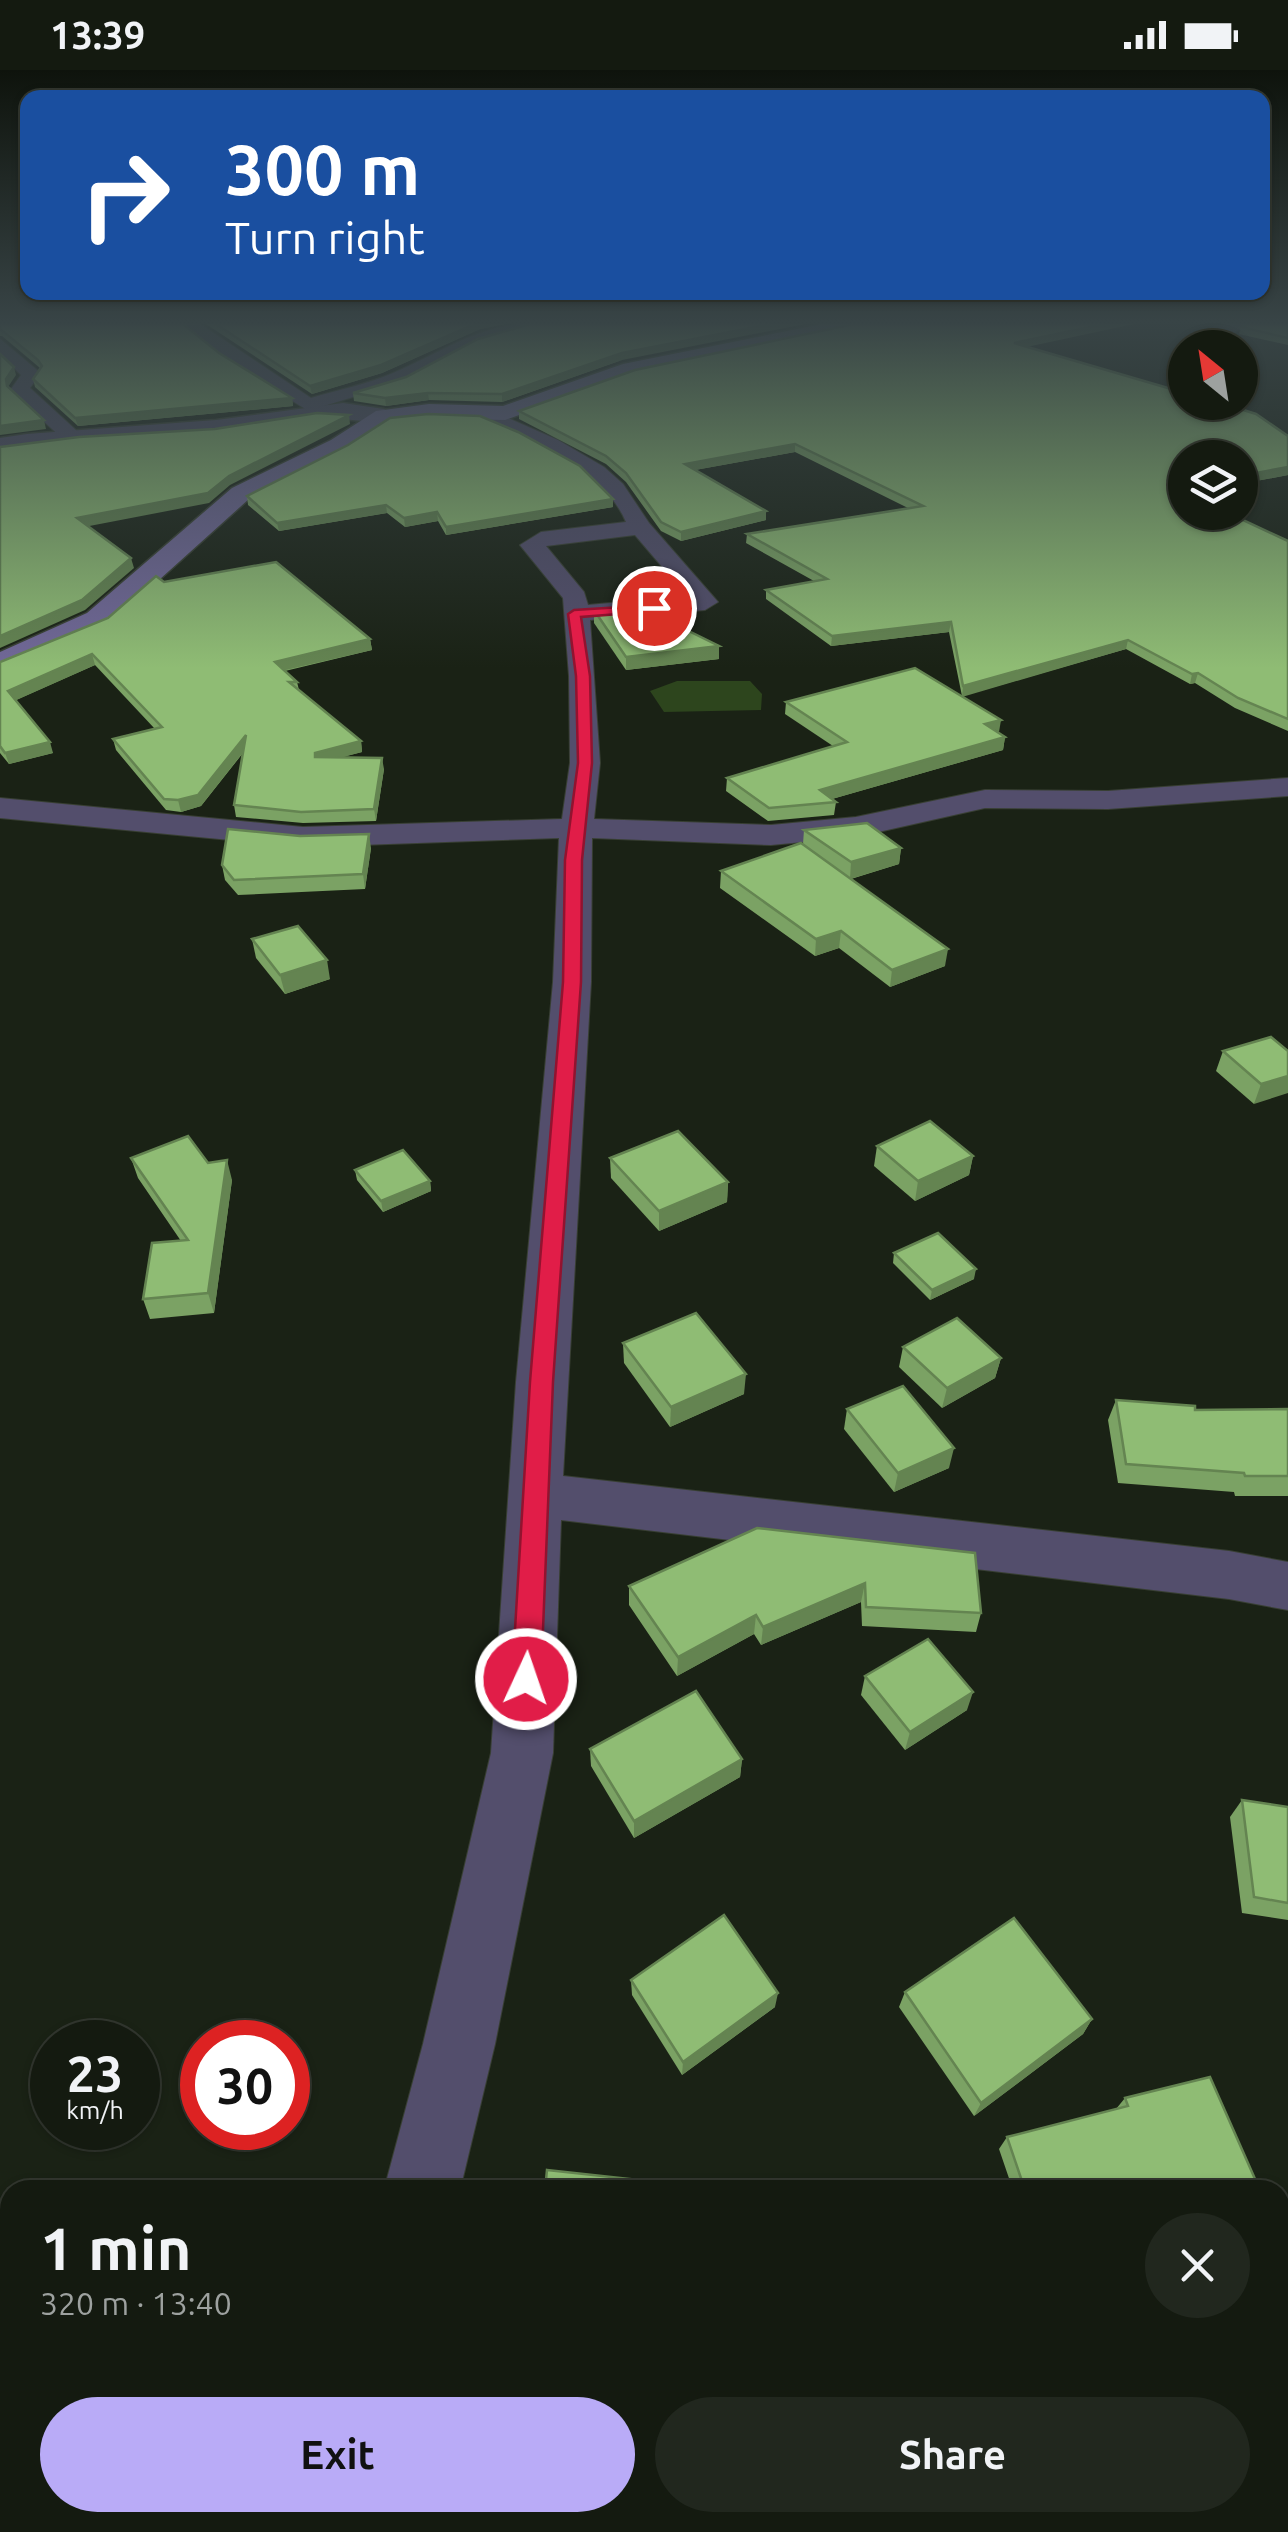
<!DOCTYPE html>
<meta charset="utf-8">
<style>
body{margin:0;font-family:Ubuntu,sans-serif;background:#21271e;color:#f1f3f6;height:100vh;display:flex;flex-direction:column;font-size:38px;white-space:nowrap}
*{box-sizing:border-box;margin:0}
p{font-size:32px;color:#9da19f}
.icon{flex:none;width:55px;height:55px;fill:none;stroke:currentColor;stroke-width:2;stroke-linecap:round;stroke-linejoin:round}
.map{position:relative;flex:1;overflow:hidden}
.drawer{position:absolute;left:0px;top:2110px;width:1290px;height:352px;display:flex;flex-direction:column;background:#141a10;border-radius:30px 30px 0 0;box-shadow:0 2px 8px #0004,0 0 0 2px #333830}
.drawer>*{flex:none}
.top-card{position:absolute;left:20px;top:20px;width:1250px;height:210px;border-radius:20px;box-shadow:0 2px 8px #0004,0 0 0 2px #333830;background:#1a4fa0;color:#fff;overflow:hidden}
.needle{width:65px;rotate:330deg}
.tools{position:absolute;left:1168px;top:260px;display:grid;gap:20px}
.tools a{display:grid;place-items:center;width:90px;height:90px;border-radius:50%;background:#141a10;box-shadow:0 2px 8px #0004,0 0 0 2px #333830;font-size:50px}
.speed{position:absolute;left:30px;top:1950px;display:flex;gap:20px;font-size:50px;font-weight:700;text-align:center}
.speed>*{display:grid;place-content:center;width:130px;height:130px;border-radius:50%;background:#141a10;box-shadow:0 2px 8px #0004,0 0 0 2px #333830;line-height:1}
.speed small{font-size:25px;font-weight:400}
.speed .limit{border:15px solid #d22;background:#fff;color:#111}
.pin{position:absolute;display:grid;place-items:center;width:85px;height:85px;color:#fff;margin:-42px;border:5px solid #fff;border-radius:50%;box-shadow:0 2px 10px #0007}
.me{position:absolute;width:110px;margin:-55px;rotate:3deg;stroke-linejoin:round;filter:drop-shadow(0 0 8px #0008)}
.turn{display:flex;align-items:center;gap:35px;height:210px;padding:0 40px;font-size:45px}
.turn .icon{width:130px;height:130px;stroke-width:2.5}
.turn b{display:block;font-size:70px;line-height:85px}
.round{display:grid;place-items:center;flex:none;width:105px;height:105px;border-radius:52px;background:#21271e}
.headline{display:flex;align-items:center;justify-content:space-between;height:170px;padding:0 40px}
h1{font-size:60px;font-weight:700;line-height:75px}
.button{display:flex;gap:20px;margin-top:auto;padding:20px 40px}
.button a{flex:1;height:115px;border-radius:60px;background:#b9abf7;color:#111;font-size:40px;font-weight:700;line-height:115px;text-align:center}
.button a+a{background:#21271e;color:#f1f3f6}
.status{display:flex;justify-content:space-between;align-items:center;height:70px;padding:0 50px;background:#141a10;direction:ltr}
.status svg{height:28px;fill:currentColor}
.map>svg:first-child{display:block}
.green{fill:#2d451d}
.lines{fill:none;stroke-linecap:round;stroke-linejoin:round}
.minor-casing{stroke:#383f33;stroke-width:2}
.tertiary-casing{stroke:#383f33;stroke-width:3}
.secondary-casing{stroke:#383f33;stroke-width:3}
.minor{fill:#534e6c;fill-rule:evenodd}
.tertiary{fill:#534e6c;fill-rule:evenodd}
.secondary{fill:#716898;fill-rule:evenodd}
.wall{fill:#7ba264}
.shaded-wall{fill:#648451}
.building{fill:#8fbc74;stroke:#648451;stroke-width:2.5}
.route{fill:#e11d48;stroke:#92132f;stroke-width:2.5}
</style>
<div class="status"><b>13:39</b><svg viewBox="0 0 49 12"><path d="M0 12V9h3v3zM5 12V6h3v6zM10 12V3h3v9zM15 12V0h3v12zM26 1h20v11H26zM47 4h2v5h-2z"/></svg></div>
<div class="map">
<svg width="1288" height="2462" viewBox="0 0 1288 2462">
<rect width="100%" height="100%" fill="#1a2215"/>
<polygon class="green" points="677,611 750,611 762,624 761,640 664,642 650,621"/>
<g class="lines">
<g class="minor-casing">
<g id="minor">
<path d="M182,254H200L311,328C338,320 367,314 393,303C443,282 482,251 539,254L477,273L405,311L324,336L330,342L320,348L223,288Z"/>
<path d="M1228,254H1253L1224,266L1232,278C1220,278 1213,277 1206,267L1214,257Z"/>
<polygon points="0,269 37,300 40,304 30,318 78,362 78,370 64,370 13,323 11,319 21,305 0,284"/>
<path d="M485,338L558,370L604,397L623,414L649,453L718,532L705,540L590,550L600,693L594,749L771,755L856,747L985,720L1108,721L1288,708V726L1108,739L985,738L856,767L771,775L592,768L591,912L563,1406L1229,1481L1288,1492V1540L1229,1529L561,1450L553,1683L495,1974L460,2120H384L423,1974L491,1683L516,1312L553,912L559,768L303,777L0,748V728L303,757L562,749L570,693L569,606L563,528L520,475L541,462L626,452C602,396 531,371 478,348V340ZM635,465L687,526L588,535L584,522L546,476Z"/>
<polygon points="312,2452 398,2452 397,2462 311,2462"/>
</g>
</g>
<g class="tertiary-casing">
<polygon id="tertiary" points="343,333 384,339 395,346 384,353 321,347 216,364 81,372 0,382 0,368 27,364 216,350"/>
</g>
<g class="secondary-casing">
<polygon id="secondary" points="822,254 854,254 852,258 700,293 634,304 505,350 429,348 390,352 347,380 250,428 109,555 0,603 0,582 87,543 232,418 331,370 376,341 429,334 503,336 623,294"/>
</g>
<use href="#minor" class="minor"/>
<use href="#tertiary" class="tertiary"/>
<use href="#secondary" class="secondary"/>
</g>
<g class="wall">
<polygon points="0,254 219,283 292,328 293,336 78,356 35,317 33,309 40,298 2,266 0,266"/>
<polygon points="206,254 505,254 480,259 382,303 312,324"/>
<polygon points="1288,254 1288,275 1239,264 1241,257"/>
<polygon points="853,255 1027,277 1288,405 1240,414 1240,388 1185,388 1185,442 1288,471 1288,661 1235,638 1195,613 1190,614 1126,579 962,626 998,663 1005,667 1003,680 832,729 836,732 834,745 768,751 726,721 727,708 833,676 785,644 786,632 962,626 949,562 831,576 766,529 766,520 814,511 746,473 747,464 908,438 795,382 695,400 766,441 766,450 681,471 661,461 626,412 606,394 519,349 519,341"/>
<polygon points="622,290 502,332 429,330 386,336 354,331 353,323"/>
<polygon points="247,426 613,429 613,437 446,465 438,451 405,457 387,443 279,461 248,435"/>
<polygon points="164,512 370,569 372,580 285,601 297,612 299,620 361,671 362,682 342,687 384,699 376,751 303,753 236,747 234,735 243,683 201,736 181,742 166,740 116,680 113,669 155,659 95,595 16,630 53,683 9,694 0,683 0,592 108,548"/>
<polygon points="594,540 719,576 719,589 626,600 594,553"/>
<polygon points="804,760 901,778 899,794 851,809 945,896 890,917 839,878 815,886 720,818 721,801 803,774"/>
<polygon points="371,778 365,819 238,825 225,810 222,795"/>
<polygon points="252,869 330,909 285,924 256,888"/>
<polygon points="1223,981 1288,981 1254,1034 1216,1001"/>
<polygon points="877,1076 973,1086 969,1105 915,1131 874,1096"/>
<polygon points="131,1088 208,1093 232,1110 214,1243 150,1249 143,1229 181,1171 138,1108"/>
<polygon points="610,1088 728,1112 727,1132 659,1161 611,1108"/>
<polygon points="355,1100 430,1111 431,1121 383,1142 357,1110"/>
<polygon points="894,1183 974,1209 930,1230 893,1193"/>
<polygon points="623,1273 744,1324 670,1357 624,1293"/>
<polygon points="903,1277 1001,1288 995,1308 942,1338 899,1297"/>
<polygon points="1116,1330 1195,1340 1288,1339 1288,1426 1235,1426 1234,1422 1118,1413 1108,1350"/>
<polygon points="847,1339 949,1398 894,1422 844,1359"/>
<polygon points="757,1458 981,1543 976,1562 862,1556 861,1532 761,1575 754,1564 677,1606 629,1535 629,1516"/>
<polygon points="865,1606 967,1640 905,1680 861,1625"/>
<polygon points="590,1679 742,1689 740,1707 634,1768 591,1696"/>
<polygon points="1242,1730 1288,1737 1288,1850 1242,1843 1230,1747"/>
<polygon points="631,1910 775,1937 682,2005 632,1925"/>
<polygon points="905,1922 1092,1949 1083,1964 974,2046 899,1937"/>
<polygon points="1125,2028 1255,2109 1242,2120 1013,2120 999,2079 1007,2067 1116,2039"/>
</g>
<g class="shaded-wall">
<polygon points="475,254 505,254 480,259 382,303 312,324 310,316"/>
<polygon points="771,254 805,254 622,290 502,332 502,324 622,283"/>
<polygon points="1104,254 1134,254 1012,280 1014,273"/>
<polygon points="14,297 16,305 8,317 6,309"/>
<polygon points="428,323 429,330 386,336 385,328"/>
<polygon points="292,328 293,336 78,356 75,348"/>
<polygon points="349,345 350,354 230,415 209,433 79,458 77,448 229,406"/>
<polygon points="44,350 46,359 0,365 0,356"/>
<polygon points="795,374 795,382 684,402 685,394"/>
<polygon points="1288,397 1288,405 1240,414 1240,406"/>
<polygon points="1185,416 1185,424 1173,418"/>
<polygon points="613,429 613,437 446,465 446,457"/>
<polygon points="386,435 387,443 279,461 277,453"/>
<polygon points="766,441 766,450 681,471 681,462"/>
<polygon points="437,442 438,451 405,457 404,448"/>
<polygon points="131,488 134,498 85,540 0,578 0,566"/>
<polygon points="951,552 949,562 831,576 832,566"/>
<polygon points="370,569 372,580 277,602 275,592"/>
<polygon points="1128,570 1126,579 962,627 963,616"/>
<polygon points="719,576 719,589 626,600 626,587"/>
<polygon points="92,584 95,595 12,632 8,621"/>
<polygon points="1198,603 1195,613 1190,614 1192,604"/>
<polygon points="1001,650 999,662 985,654"/>
<polygon points="246,665 248,676 201,736 181,742 178,730"/>
<polygon points="1005,667 1003,680 818,733 820,720"/>
<polygon points="361,671 362,682 317,694 315,683"/>
<polygon points="50,672 53,683 9,694 5,683"/>
<polygon points="382,688 384,699 376,751 374,739"/>
<polygon points="369,764 371,778 365,819 363,804"/>
<polygon points="901,778 899,794 850,809 851,792"/>
<polygon points="841,861 839,878 815,886 816,869"/>
<polygon points="948,879 945,896 890,917 892,900"/>
<polygon points="327,890 330,909 285,924 280,905"/>
<polygon points="1288,1006 1288,1023 1254,1034 1261,1014"/>
<polygon points="973,1086 969,1105 915,1131 918,1111"/>
<polygon points="227,1090 232,1110 214,1243 208,1223"/>
<polygon points="430,1111 431,1121 383,1142 381,1131"/>
<polygon points="728,1112 727,1132 659,1161 659,1141"/>
<polygon points="976,1199 974,1209 930,1230 932,1220"/>
<polygon points="1001,1288 995,1308 942,1338 947,1318"/>
<polygon points="746,1304 744,1324 670,1357 671,1337"/>
<polygon points="954,1378 949,1398 894,1422 898,1403"/>
<polygon points="865,1513 861,1532 761,1575 763,1557"/>
<polygon points="756,1545 754,1564 677,1606 678,1587"/>
<polygon points="973,1622 967,1640 905,1680 910,1662"/>
<polygon points="742,1689 740,1707 634,1768 634,1751"/>
<polygon points="778,1923 775,1937 682,2005 683,1992"/>
<polygon points="1092,1949 1083,1964 974,2046 981,2033"/>
<polygon points="1255,2109 1242,2120 1217,2120"/>
</g>
<g class="building">
<polygon points="0,254 183,254 219,283 292,328 75,348 33,309 42,296 38,290 0,259"/>
<polygon points="216,254 475,254 381,295 310,316"/>
<polygon points="530,254 771,254 622,283 502,324 428,323 385,328 353,323 406,307 478,269"/>
<polygon points="854,254 1104,254 1014,273 1185,323 1185,332 1218,332 1256,344 1288,366 1288,397 1240,406 1240,388 1185,388 1185,416 1173,418 1185,424 1185,442 1226,442 1288,471 1288,649 1238,628 1198,603 1192,604 1128,570 963,616 951,552 832,566 766,520 827,509 747,464 923,436 795,374 685,394 766,441 681,462 661,452 626,403 606,386 519,341 635,300"/>
<polygon points="1248,254 1288,254 1288,268 1241,257"/>
<polygon points="0,284 14,297 6,309 7,316 44,350 0,356"/>
<polygon points="317,343 349,345 229,406 208,423 77,448 131,488 82,530 0,566 0,377 79,367 215,359"/>
<polygon points="428,344 480,346 518,362 580,396 613,429 446,457 437,442 404,448 386,435 277,453 247,426 348,375 390,348"/>
<polygon points="276,492 370,569 275,592 297,612 289,612 361,671 315,683 315,687 382,688 374,739 301,742 234,735 246,665 198,725 178,730 164,729 113,669 162,657 92,584 8,621 50,672 5,683 0,676 0,592 108,548 156,506 164,512"/>
<polygon points="640,537 719,576 626,587 594,540"/>
<polygon points="915,598 1001,650 985,654 1005,667 820,720 836,732 769,738 727,708 847,672 786,632"/>
<polygon points="867,753 901,778 851,792 804,760"/>
<polygon points="228,759 300,766 369,764 363,804 234,810 222,795"/>
<polygon points="801,773 948,879 892,900 841,861 816,869 721,801"/>
<polygon points="298,856 327,890 280,905 252,869"/>
<polygon points="1271,967 1288,981 1288,1006 1261,1014 1223,981"/>
<polygon points="930,1051 973,1086 918,1111 877,1076"/>
<polygon points="678,1061 728,1112 659,1141 610,1088"/>
<polygon points="188,1066 208,1093 227,1090 208,1223 143,1229 152,1173 188,1170 131,1088"/>
<polygon points="403,1080 430,1111 381,1131 355,1100"/>
<polygon points="938,1163 976,1199 932,1220 894,1183"/>
<polygon points="696,1243 746,1304 671,1337 623,1273"/>
<polygon points="957,1248 1001,1288 947,1318 903,1277"/>
<polygon points="903,1316 954,1378 898,1403 847,1339"/>
<polygon points="1116,1330 1195,1336 1195,1340 1288,1339 1288,1406 1245,1406 1244,1403 1126,1394"/>
<polygon points="757,1458 975,1483 981,1543 866,1537 865,1513 763,1557 756,1545 678,1587 629,1516"/>
<polygon points="928,1569 973,1622 910,1662 865,1606"/>
<polygon points="696,1621 742,1689 634,1751 590,1679"/>
<polygon points="1242,1730 1288,1737 1288,1833 1254,1827"/>
<polygon points="724,1845 778,1923 683,1992 631,1910"/>
<polygon points="1014,1848 1092,1949 981,2033 905,1922"/>
<polygon points="1210,2007 1255,2109 1217,2120 1025,2120 1007,2067 1128,2036 1125,2028"/>
<polygon points="547,2100 667,2113 666,2120 545,2120"/>
<polygon points="10,2199 10,2245 0,2243 0,2221"/>
<polygon points="472,2452 583,2452 588,2462 462,2462"/>
</g>
<linearGradient id="sky" x2="0" y2="1"><stop stop-color="#0e130c"/><stop offset="0.42" stop-color="#384446"/><stop offset="1" stop-color="#384446" stop-opacity="0"/></linearGradient>
<rect width="1288" height="598" fill="url(#sky)"/>
<polygon class="route" points="654,535 658,541 581,547 590,606 592,693 582,790 581,912 553,1312 541,1609 536,1618 526,1622 516,1618 512,1609 530,1312 563,912 565,790 578,693 576,606 568,544 574,540"/>
</svg>
<div class="tools">
<a><svg class="needle" viewBox="-14 -14 28 28"><path d="M0-13l5 13h-10z" fill="#e53935"/><path d="M0 13l5-13h-10z" fill="#9da19f"/></svg></a>
<a><svg class="icon" aria-label="layers" viewBox="0 0 24 24"><path d="M12 4l9 5-9 5-9-5zM3 14l9 5 9-5"/></svg></a>
</div>
<div class="speed"><div>23<small>km/h</small></div><div class="limit">30</div></div>
<div class="pin" style="left:654px;top:538px;background:#d93025"><svg class="icon" aria-label="arrive" viewBox="0 0 24 24"><path d="M6 21V4h12l-3 4 3 4H6"/></svg></div>
<svg class="me" style="left:526px;top:1609px" viewBox="-20 -20 40 40"><circle r="17" fill="#e11d48" stroke="#fff" stroke-width="3"/><path d="M0-11L8 9 0 5-8 9z" fill="#fff"/></svg>
<div class="top-card">
<div class="turn"><svg class="icon" aria-label="right" viewBox="0 0 24 24"><path d="M7 20v-9h11M14 6l5 5-5 5"/></svg><div><b>300 m</b>Turn right</div></div>
</div>
<section class="drawer">
<div class="headline"><div><h1>1 min</h1><p>320 m · 13:40</p></div><a class="round"><svg class="icon" aria-label="close" viewBox="0 0 24 24"><path d="M6 6l12 12M18 6L6 18"/></svg></a></div>
<div class="button"><a>Exit</a><a>Share</a></div>
</section>
</div>
